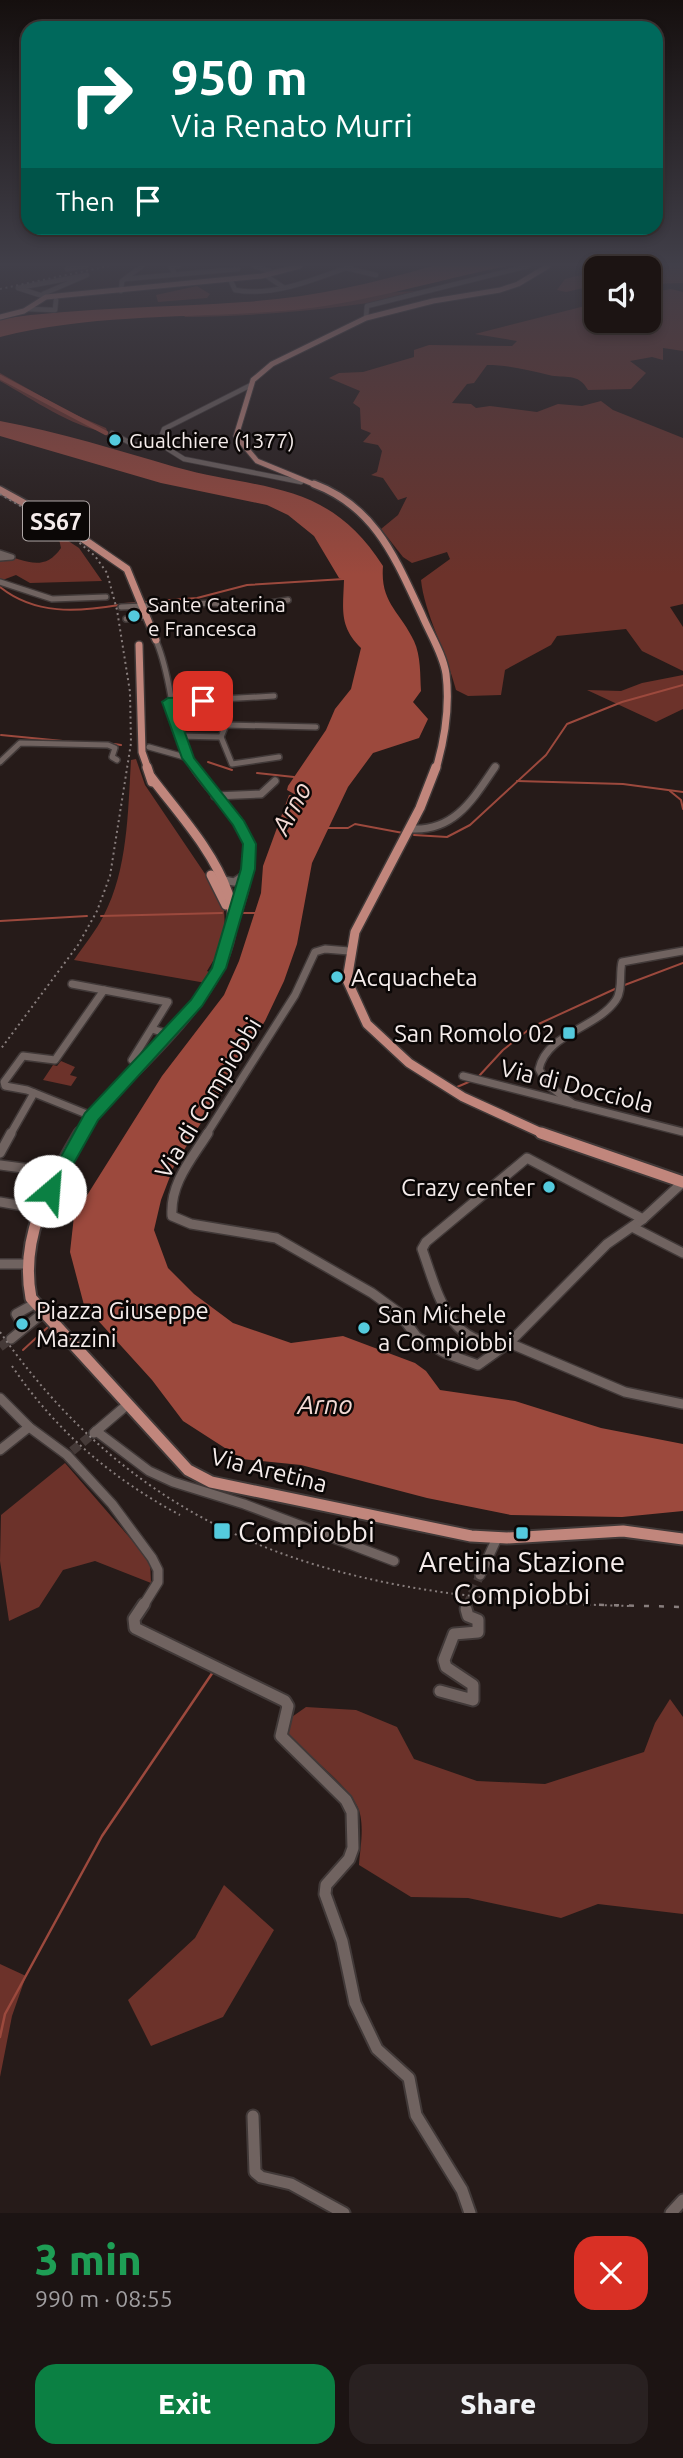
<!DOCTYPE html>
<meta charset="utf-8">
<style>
body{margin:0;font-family:Ubuntu,sans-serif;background:#292121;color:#f1f3f6;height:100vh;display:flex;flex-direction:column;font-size:26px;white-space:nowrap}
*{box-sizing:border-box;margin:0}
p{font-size:23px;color:#a09ea0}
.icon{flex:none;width:38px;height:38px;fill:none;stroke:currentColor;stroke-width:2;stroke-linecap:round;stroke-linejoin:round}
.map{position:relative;height:2213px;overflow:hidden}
.drawer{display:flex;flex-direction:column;background:#1c1413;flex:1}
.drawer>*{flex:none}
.hud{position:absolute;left:21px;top:21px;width:642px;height:214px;border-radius:21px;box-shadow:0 4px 10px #0003,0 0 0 2px #3a3333;background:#00695c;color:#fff;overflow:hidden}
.fabs{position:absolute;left:584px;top:256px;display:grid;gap:14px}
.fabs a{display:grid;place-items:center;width:77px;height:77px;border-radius:14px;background:#1c1413;box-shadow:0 4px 10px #0003,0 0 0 2px #3a3333;font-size:35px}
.pin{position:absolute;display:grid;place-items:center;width:60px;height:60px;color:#fff;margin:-30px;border-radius:14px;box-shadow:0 4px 10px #0006}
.me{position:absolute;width:77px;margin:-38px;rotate:27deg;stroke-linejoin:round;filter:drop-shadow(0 0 5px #0008)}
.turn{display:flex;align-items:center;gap:24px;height:147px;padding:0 35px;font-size:32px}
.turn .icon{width:91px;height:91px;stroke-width:2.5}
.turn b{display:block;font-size:49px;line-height:60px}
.then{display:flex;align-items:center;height:66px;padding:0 35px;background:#0003;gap:14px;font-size:26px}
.round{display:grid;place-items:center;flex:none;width:74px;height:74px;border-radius:21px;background:#292121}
.headline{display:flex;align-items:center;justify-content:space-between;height:119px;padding:0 35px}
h1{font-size:42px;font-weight:800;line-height:52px;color:#1e9e55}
.cta{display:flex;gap:14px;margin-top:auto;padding:14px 35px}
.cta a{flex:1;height:80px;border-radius:21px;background:#0b8043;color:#fff;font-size:28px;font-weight:800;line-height:80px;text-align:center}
.cta a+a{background:#292121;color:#f1f3f6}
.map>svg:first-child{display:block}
.green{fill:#6c322a}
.water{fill:#9c493d}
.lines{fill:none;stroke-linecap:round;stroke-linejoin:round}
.stream-far1{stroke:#9c493d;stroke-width:2}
.stream{stroke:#9c493d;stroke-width:2.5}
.canal{stroke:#9c493d;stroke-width:4.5}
.minor-tunnel-far1{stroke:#453a38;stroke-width:9;stroke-dasharray:9 4.5;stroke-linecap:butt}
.minor-tunnel{stroke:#453a38;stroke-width:11;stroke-dasharray:11 6;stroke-linecap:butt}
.minor-far4-casing{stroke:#413938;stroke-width:6}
.minor-far3-casing{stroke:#413938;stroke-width:8}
.minor-far2-casing{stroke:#413938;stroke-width:10}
.minor-far1-casing{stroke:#413938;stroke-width:12}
.minor-casing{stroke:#413938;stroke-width:15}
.major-far3-casing{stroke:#413938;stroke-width:7}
.major-far2-casing{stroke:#413938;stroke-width:10}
.major-far1-casing{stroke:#413938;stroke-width:12}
.major-casing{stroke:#413938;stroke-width:15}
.minor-far4{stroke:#706360;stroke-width:4.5}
.minor-far3{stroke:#706360;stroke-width:5}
.minor-far2{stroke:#706360;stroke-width:7}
.minor-far1{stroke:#706360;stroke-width:9}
.minor{stroke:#706360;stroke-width:11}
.major-far3{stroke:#c1867c;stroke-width:5}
.major-far2{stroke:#c1867c;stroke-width:7}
.major-far1{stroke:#c1867c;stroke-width:9}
.major{stroke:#c1867c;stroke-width:11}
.rail-far1{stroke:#887e7d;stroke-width:2;stroke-dasharray:2 3.5;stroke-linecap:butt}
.rail{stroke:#887e7d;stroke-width:2.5;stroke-dasharray:5 10;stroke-linecap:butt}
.route{fill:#0b8043;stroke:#07532c;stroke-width:2}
.poi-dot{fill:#54cadd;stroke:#0b0706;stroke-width:2.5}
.labels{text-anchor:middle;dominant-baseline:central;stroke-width:5;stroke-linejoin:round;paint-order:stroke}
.far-poi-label{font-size:21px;fill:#f5eceb;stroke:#0b0706;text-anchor:start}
.shield{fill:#0b0706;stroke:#afa7a6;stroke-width:2}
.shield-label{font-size:23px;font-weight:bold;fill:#f5eceb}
.poi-label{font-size:24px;fill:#f5eceb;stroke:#0b0706;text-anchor:start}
.street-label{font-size:24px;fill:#f5eceb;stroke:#0b0706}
.water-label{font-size:26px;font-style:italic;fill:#f3dad5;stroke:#0b0706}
.near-poi-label{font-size:28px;fill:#f5eceb;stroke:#0b0706;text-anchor:start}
</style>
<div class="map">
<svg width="683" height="2213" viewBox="0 0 683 2213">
<rect width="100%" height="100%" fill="#261b19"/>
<g class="green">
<polygon points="623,266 683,266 683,283 649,284 649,268 612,268"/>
<polygon points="597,271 597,285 566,292 557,290 565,279"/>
<polygon points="197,286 210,294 207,298 158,302 156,295"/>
<path d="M671,289L683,292V351L663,348V360L652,357L630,361L646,373L631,389L588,390C578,372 565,379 549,375C528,370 509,365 487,365L474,383L467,384L452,403L471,404L476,408L490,406L537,412L558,404L582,406L601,401L613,410L683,438V604L670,607L683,627V671L642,651L626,629L557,636L551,645L505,670L501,695L468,696L456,690C447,654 424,612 421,580L450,559L447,552L412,563L403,557L381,529L398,515L407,497L398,500L383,478L371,475L377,472L382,451L378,445L363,442L371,433L361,429L360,408L353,403L360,391L329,378L339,373L363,372L414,357V350L429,345L512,346L517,341L475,334L597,303V320H649V293Z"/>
<path d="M431,290L436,291C353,308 270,316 185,317L183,314L297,309L384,293Z"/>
<path d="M0,373L69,412L106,428L108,433C68,425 36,401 0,381Z"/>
<path d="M44,525L79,548L102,581L30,583L16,575L0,581V554C24,559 43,574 61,548L59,539Z"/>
<polygon points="683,675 683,709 656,722 587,690 621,691 642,683"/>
<path d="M136,759L145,785L222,899C227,921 224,939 218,961H213L207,971L211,973L206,983L74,960C84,945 96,931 104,915C128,869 128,810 131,760Z"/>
<polygon points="61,1061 75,1067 70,1075 77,1077 71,1086 43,1080 53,1065 57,1066"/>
<polygon points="65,1463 150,1561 151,1583 95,1561 63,1570 39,1607 9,1621 0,1561 1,1515"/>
<path d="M670,1699L683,1717V1914L598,1904L561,1918L468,1898L411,1897L359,1865C360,1848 366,1820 356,1804C341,1779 310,1757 288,1738L289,1719L306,1707L356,1710L397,1727L414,1759L477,1781L545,1784L644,1752L655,1723Z"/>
<polygon points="224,1885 274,1930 223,2017 151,2046 128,2000 195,1938"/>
<polygon points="0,1964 26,1976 12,2016 0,2077"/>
</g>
<g class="water">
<path d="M432,266H507C432,281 359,305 282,311C184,319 98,313 0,337V319C82,307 163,308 244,302C309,298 371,284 432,266Z"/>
<path d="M0,421C60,432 117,450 175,467C261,491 328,479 383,566C380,603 400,611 414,641C421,656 420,675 421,691L413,702L428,719L419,738L373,753L348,787L312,863L297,944L284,981L265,1021L174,1166L161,1200L154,1230L168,1268L194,1294L233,1323L291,1343L343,1336L415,1363L426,1371L440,1390L515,1401L601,1428L683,1444V1511L622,1517L511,1515L427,1498L301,1465L242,1459L183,1421L152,1380L84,1305L70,1252L74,1216L162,1076L224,995L239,961L261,893L263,866L289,795H296L287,790L288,786L326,730L335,709L351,689L361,648C339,626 343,610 344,580L339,578L314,536L288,515L267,505L161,483L0,436Z"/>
</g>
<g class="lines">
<g class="stream-far1">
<path d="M0,587C35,615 77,612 119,605"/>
<polyline points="145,602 197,598 247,585 344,579"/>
<polyline points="124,604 139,603"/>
<polyline points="1,735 73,742"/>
<polyline points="114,744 121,745"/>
<polyline points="208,762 232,770"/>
<polyline points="257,773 294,777"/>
<polyline points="517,781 623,784 683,792"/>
<polyline points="670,791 681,800 683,809"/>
<polyline points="326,828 348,828 355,824 403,833"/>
<polyline points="414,835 447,837 470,825 546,755 567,724 622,702 683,685"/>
<polyline points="244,913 257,913"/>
<polyline points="101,916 222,913"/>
<polyline points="0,921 87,916"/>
<polyline points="622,986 683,963"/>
<polyline points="479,1076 503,1050 532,1027 617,988"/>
<polyline points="457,1087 471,1081"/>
<polyline points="58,1319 84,1305"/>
<polyline points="23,1350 48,1327"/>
</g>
<polyline class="stream" points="0,2037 5,2014 102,1836 213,1672"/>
<polyline class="canal" points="0,377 106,433"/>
<g class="minor-tunnel-far1">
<polyline points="0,1347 11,1339"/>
<polyline points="72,1451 94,1433"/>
<polyline points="467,1606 480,1575"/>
</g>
<polyline class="minor-tunnel" points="466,1609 468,1604"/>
<g class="minor-far4-casing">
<g id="minor-far4">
<polyline points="81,266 67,269 86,266"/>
<polyline points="254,266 273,272 282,270"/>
<polyline points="346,268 376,275"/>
<polyline points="175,274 170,266 179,266"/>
<polyline points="268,277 283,287"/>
<polyline points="125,279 238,269"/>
<path d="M230,279L235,290C274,297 315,279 351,266"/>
<polyline points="121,291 122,281 142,266"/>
<polyline points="43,294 87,275 18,288 46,297"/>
<polyline points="27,309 55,310 56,300"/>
<polyline points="366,318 367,306 528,266"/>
<polyline points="251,385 164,429 160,439 168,449 184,459 301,482"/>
<polyline points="112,433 134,445 161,441"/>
</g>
</g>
<g class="minor-far3-casing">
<g id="minor-far3">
<polyline points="0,553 12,557 0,558"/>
<polyline points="0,582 52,599 106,597"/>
<polyline points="121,607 214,603 246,607 288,600"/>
<polyline points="126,619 146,616"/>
<path d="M157,643C175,687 168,725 195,769"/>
<polyline points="219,701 226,705 226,725 221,737"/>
<polyline points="168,702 274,696"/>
<polyline points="226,725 316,727"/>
<polyline points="178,736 221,737"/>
<polyline points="221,737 232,764 279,757"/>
<polyline points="149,747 188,758"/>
<polyline points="0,762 20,743 108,745 115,748 112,757 117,760"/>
<polyline points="494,769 496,766"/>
</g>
</g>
<g class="minor-far2-casing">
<g id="minor-far2">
<path d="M194,767C206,786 222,801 236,818C263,850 244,891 233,927"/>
<polyline points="215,796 261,794 275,781"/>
<path d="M412,829C455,831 473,799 495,767"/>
<polyline points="219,879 234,882 245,875"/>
<polyline points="72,984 104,990"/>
<polyline points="152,1029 168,1034"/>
<polyline points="463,1076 683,1132"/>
<path d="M573,1104L548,1085L539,1069C547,1033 596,1029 616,1000C623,990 619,974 622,962L683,951"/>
<polyline points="94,1117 27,1090 5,1086 4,1082 23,1056 55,1060 104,990 168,1002 132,1060"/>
<polyline points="10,1135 34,1093"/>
<polyline points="206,1135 295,995 315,952 325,949 349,951"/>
</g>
</g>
<g class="minor-far1-casing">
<g id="minor-far1">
<path d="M208,1133C191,1160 170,1183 172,1216L191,1224L276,1238L372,1293L398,1312L417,1337L445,1353L478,1365L509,1343L607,1244L643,1219L683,1182"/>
<polyline points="0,1153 11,1133"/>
<polyline points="0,1165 60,1173"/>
<polyline points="0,1202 41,1209"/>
<polyline points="632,1227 683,1253"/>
<polyline points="0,1264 25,1264"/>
<polyline points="24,1327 16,1314 36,1303"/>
<polyline points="11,1339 44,1312"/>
<path d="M506,1343C448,1348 438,1293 422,1249L426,1242L527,1158L643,1219"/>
<polyline points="509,1343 625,1392 683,1404"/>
<polyline points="0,1398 29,1427 67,1455 112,1504 152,1558 158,1570 158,1582 143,1606"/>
<polyline points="96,1431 149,1471 173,1482 244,1504 394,1561"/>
<polyline points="94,1433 128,1404"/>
<polyline points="0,1450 29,1427"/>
<polyline points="480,1575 497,1538"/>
</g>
</g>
<g class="minor-casing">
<g id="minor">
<polyline points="144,1604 134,1619 135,1628 285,1701 288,1706 281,1736 346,1800 352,1812 353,1848 349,1859 326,1885 325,1894 342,1941 355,2003 377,2049 409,2078 416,2115 462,2190 470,2213"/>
<polyline points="440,1691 473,1700 473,1685 446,1667 444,1660 454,1634 478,1632 478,1620 468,1616 466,1609"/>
<polyline points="253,2116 255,2172 261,2177 291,2184 344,2213"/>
<polyline points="671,2213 683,2200"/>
</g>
</g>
<g class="major-far3-casing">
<g id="major-far3">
<polyline points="0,317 24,311 46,297 262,276 300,266"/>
<polyline points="318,486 257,461 236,436 253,380 272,364 366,318 433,301 500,290 518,284 548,266"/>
</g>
</g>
<g class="major-far2-casing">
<g id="major-far2">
<path d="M314,484C376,507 396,560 422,615C430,634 443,654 446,674C450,706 445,738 436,769"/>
<polyline points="0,490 60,523 127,569 156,640"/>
<polyline points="139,645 142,752 148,769"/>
</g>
</g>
<g class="major-far1-casing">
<g id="major-far1">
<polyline points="147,767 152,782"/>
<polyline points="436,767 420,808 355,932 347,980 367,1024 409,1063 463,1097 546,1135"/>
<polyline points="211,875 226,905"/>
<path d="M79,1135L91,1117C137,1065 256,972 228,893C213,850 178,813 151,777"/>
</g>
</g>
<g class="major-casing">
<g id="major">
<path d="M80,1133C50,1185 19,1236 31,1298L188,1470L211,1482L471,1536L507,1538L623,1531L683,1539"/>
<polyline points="541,1133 683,1182"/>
</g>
</g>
<use href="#minor-far4" class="minor-far4"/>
<use href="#minor-far3" class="minor-far3"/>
<use href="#minor-far2" class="minor-far2"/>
<use href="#minor-far1" class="minor-far1"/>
<use href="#minor" class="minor"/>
<use href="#major-far3" class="major-far3"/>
<use href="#major-far2" class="major-far2"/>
<use href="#major-far1" class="major-far1"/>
<use href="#major" class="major"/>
<g class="rail-far1">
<polyline points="0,289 109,266"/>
<polyline points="0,494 69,534 95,556 107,573 117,610 130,692 131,743 110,876 97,911 78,945 0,1050"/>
<path d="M0,1332C159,1559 370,1600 632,1606"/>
<path d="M12,1366C56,1431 111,1478 180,1515"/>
</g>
<polyline class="rail" points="569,1604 683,1607"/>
</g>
<linearGradient id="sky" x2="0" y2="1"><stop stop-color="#150f0e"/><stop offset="0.46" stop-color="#413f49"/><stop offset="1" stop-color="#413f49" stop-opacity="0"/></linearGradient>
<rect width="683" height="575" fill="url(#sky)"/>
<polygon class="route" points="203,697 208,698 208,703 175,705 194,758 244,821 256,844 255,869 226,968 202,1006 98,1120 56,1195 44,1195 42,1191 85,1113 191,1000 212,968 241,869 243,844 233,825 182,758 162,702 168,698"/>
<g class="poi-dot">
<circle cx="115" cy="440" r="7"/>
<circle cx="134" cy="616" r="7"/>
<circle cx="337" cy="977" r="7"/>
<rect x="562" y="1026" width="14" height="14" rx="3.5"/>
<circle cx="549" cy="1187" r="7"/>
<circle cx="22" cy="1324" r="7"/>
<circle cx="364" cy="1328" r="7"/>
<rect x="213" y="1522" width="18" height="18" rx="3.5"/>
<rect x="515" y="1526" width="14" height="14" rx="3.5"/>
</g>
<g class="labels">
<g class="far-poi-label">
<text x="129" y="440">Gualchiere (1377)</text>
<text x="148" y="604">Sante Caterina<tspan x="148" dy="24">e Francesca</tspan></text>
</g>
<rect class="shield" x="23" y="501.5" width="66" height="39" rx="5"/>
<g class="shield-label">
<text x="56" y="521">SS67</text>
</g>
<g class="poi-label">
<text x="351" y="977">Acquacheta</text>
<text x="555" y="1033" text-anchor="end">San Romolo 02</text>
<text x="535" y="1187" text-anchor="end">Crazy center</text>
<text x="36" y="1310">Piazza Giuseppe<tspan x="36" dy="28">Mazzini</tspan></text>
<text x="378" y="1314">San Michele<tspan x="378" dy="28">a Compiobbi</tspan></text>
</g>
<g class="street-label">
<text transform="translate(577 1086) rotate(14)">Via di Docciola</text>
<text transform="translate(208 1098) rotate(-59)">Via di Compiobbi</text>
<text transform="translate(269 1470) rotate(14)">Via Aretina</text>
</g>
<g class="water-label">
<text transform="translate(291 808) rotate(-62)">Arno</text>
<text x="325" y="1404">Arno</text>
</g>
<g class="near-poi-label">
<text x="238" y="1531">Compiobbi</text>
<text x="522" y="1561" text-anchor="middle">Aretina Stazione<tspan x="522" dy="32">Compiobbi</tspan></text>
</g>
</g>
</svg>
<div class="fabs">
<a><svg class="icon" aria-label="sound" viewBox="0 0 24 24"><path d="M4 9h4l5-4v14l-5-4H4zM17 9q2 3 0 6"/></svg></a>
</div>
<div class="pin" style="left:203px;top:701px;background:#d93025"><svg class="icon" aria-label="arrive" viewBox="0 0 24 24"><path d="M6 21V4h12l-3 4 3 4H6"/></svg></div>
<svg class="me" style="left:50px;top:1191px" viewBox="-20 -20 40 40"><circle r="19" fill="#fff"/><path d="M0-13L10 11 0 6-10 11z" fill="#0b8043"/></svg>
<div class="hud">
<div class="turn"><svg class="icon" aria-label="right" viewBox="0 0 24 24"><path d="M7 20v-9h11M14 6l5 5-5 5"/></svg><div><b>950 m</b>Via Renato Murri</div></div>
<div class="then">Then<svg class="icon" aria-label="arrive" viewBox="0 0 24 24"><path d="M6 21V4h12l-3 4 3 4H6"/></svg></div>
</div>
</div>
<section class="drawer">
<div class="headline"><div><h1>3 min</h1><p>990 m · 08:55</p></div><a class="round" style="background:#d93025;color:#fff"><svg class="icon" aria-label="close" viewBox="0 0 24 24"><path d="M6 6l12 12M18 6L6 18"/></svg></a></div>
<div class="cta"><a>Exit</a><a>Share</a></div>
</section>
